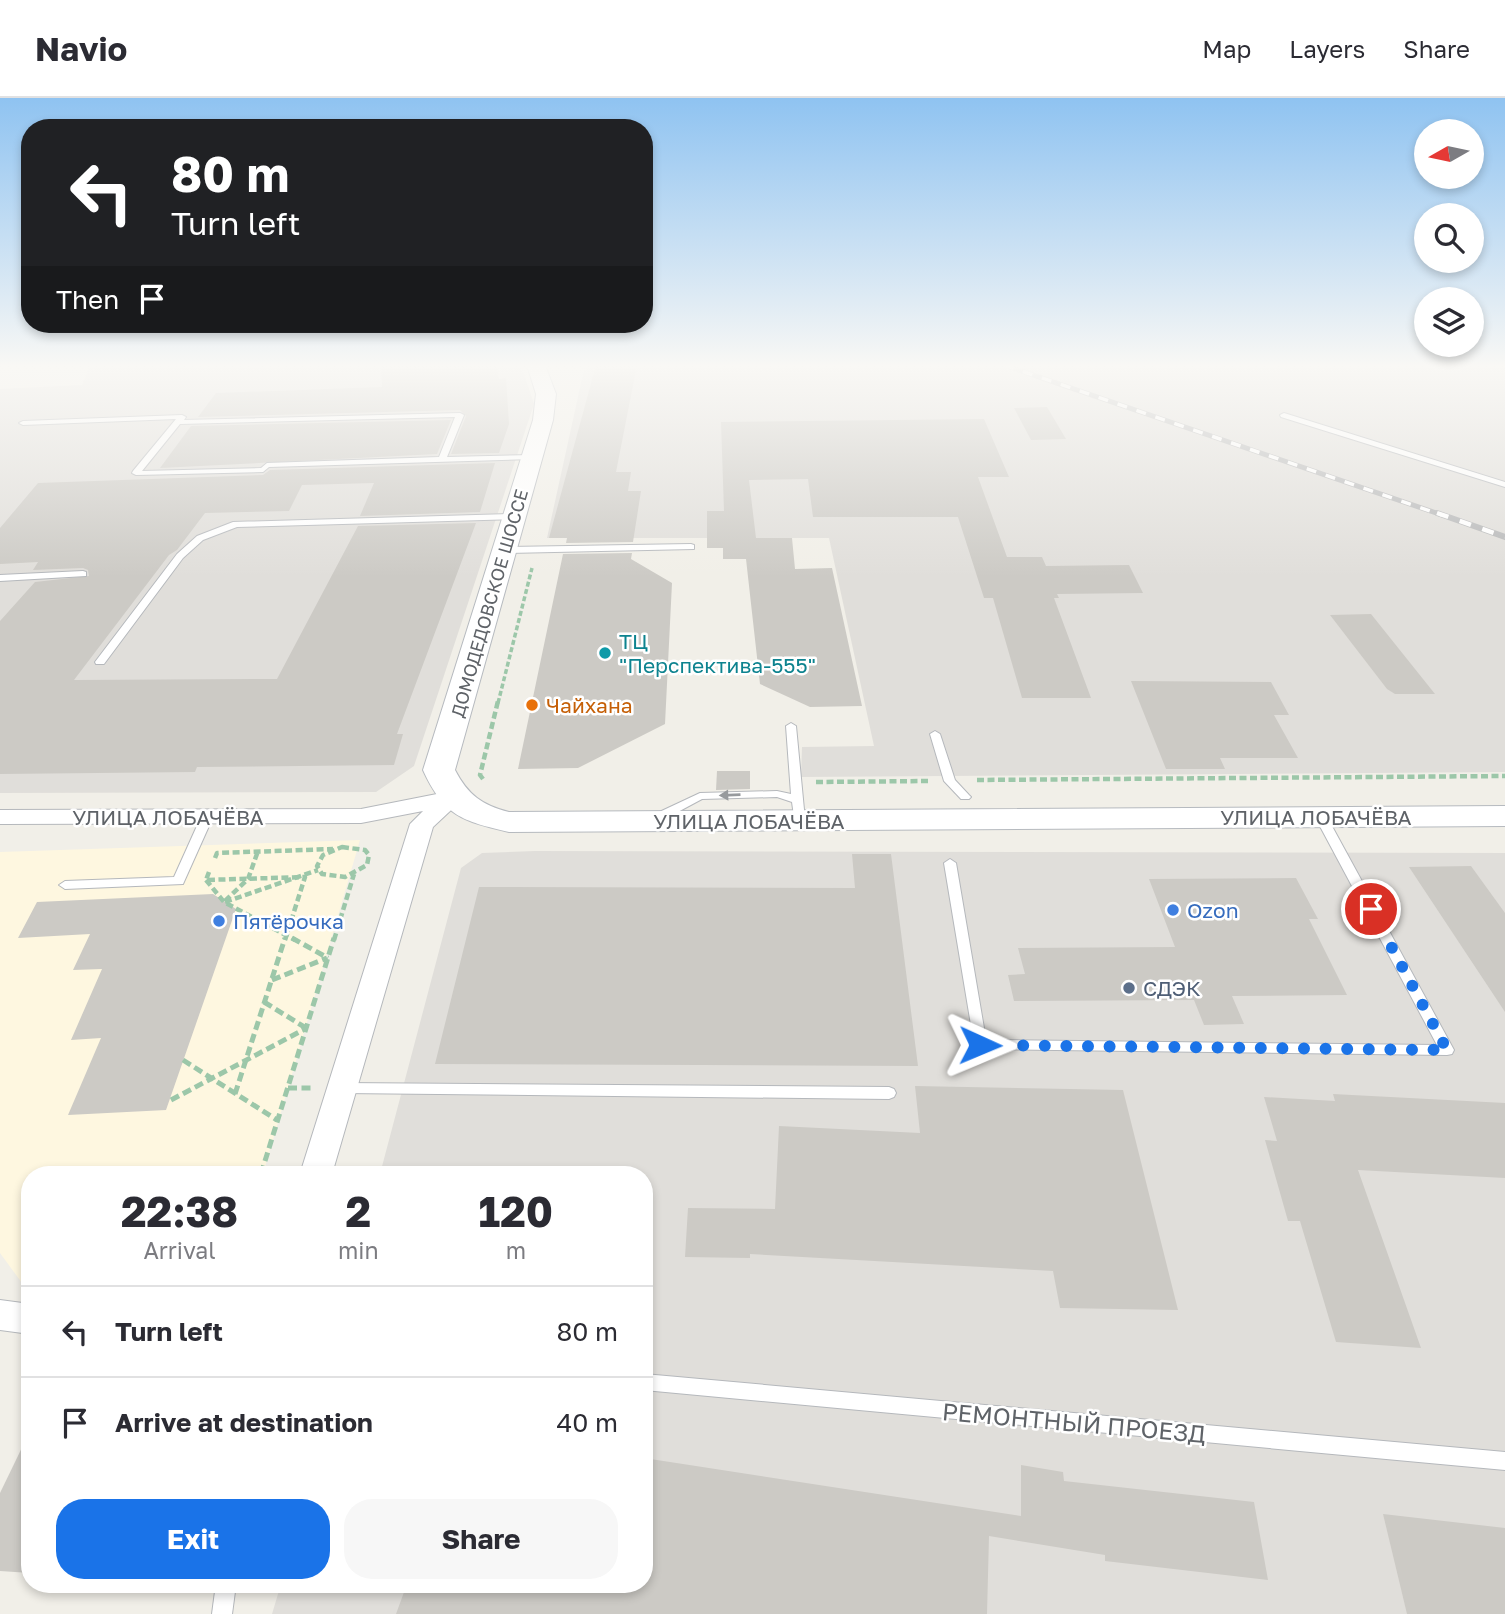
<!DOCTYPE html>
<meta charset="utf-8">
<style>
body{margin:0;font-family:"Golos Text",sans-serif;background:#f7f7f7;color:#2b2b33;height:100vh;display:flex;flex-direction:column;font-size:26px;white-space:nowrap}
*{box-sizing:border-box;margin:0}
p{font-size:23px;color:#7c7c81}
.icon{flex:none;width:38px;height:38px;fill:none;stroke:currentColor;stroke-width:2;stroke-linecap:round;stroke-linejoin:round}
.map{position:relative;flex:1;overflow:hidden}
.details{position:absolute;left:21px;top:1068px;width:632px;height:427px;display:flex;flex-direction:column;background:#fff;border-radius:28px;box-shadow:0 4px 10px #0003}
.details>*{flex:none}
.top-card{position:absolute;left:21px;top:21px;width:632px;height:214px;border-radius:28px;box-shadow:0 4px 10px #0003;background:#202124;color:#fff;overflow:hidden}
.needle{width:46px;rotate:261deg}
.fabs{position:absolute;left:1414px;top:21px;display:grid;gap:14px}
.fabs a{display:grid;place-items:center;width:70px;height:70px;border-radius:50%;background:#fff;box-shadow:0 4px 10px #0003;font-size:35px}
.pin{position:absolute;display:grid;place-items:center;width:60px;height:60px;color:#fff;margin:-30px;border:4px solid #fff;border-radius:50%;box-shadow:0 2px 7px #0007}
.me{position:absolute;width:77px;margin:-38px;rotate:91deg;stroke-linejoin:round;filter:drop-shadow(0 0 5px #0008)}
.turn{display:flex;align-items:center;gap:24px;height:147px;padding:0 35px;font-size:32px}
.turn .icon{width:91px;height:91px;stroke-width:2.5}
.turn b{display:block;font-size:49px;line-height:60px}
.then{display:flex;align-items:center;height:66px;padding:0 35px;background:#0003;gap:14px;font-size:26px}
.eta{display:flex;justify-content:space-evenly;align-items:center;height:119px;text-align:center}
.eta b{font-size:42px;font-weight:700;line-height:49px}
.action{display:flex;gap:14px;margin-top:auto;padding:14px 35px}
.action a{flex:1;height:80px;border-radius:28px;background:#1a73e8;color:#fff;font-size:28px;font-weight:700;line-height:80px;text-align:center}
.action a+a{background:#f7f7f7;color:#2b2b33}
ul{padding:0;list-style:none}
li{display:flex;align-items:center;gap:21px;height:91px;padding:0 35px;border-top:2px solid #e1e1e2}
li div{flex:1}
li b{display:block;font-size:26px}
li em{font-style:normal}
header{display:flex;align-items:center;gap:42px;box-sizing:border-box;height:98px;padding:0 35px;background:#fff;border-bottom:2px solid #e1e1e2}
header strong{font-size:33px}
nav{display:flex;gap:38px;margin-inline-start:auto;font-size:24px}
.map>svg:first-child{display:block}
.commercial{fill:#fef7e0}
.industrial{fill:#e0deda}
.building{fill:#cccac5}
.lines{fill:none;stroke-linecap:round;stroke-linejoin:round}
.service-casing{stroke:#b5b8bc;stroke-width:2}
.minor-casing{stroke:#b5b8bc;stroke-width:2}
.secondary-casing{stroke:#b6babf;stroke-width:2}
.path-far2{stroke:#9cc7a9;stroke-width:3.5;stroke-dasharray:5 2.5;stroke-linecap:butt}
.path-far1{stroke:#9cc7a9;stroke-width:4.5;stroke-dasharray:7 3.5;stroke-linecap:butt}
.path{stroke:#9cc7a9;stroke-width:5;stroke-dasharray:9 4.5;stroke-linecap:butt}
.service{fill:#fff;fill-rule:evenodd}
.minor{fill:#fff;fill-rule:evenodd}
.secondary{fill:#fff;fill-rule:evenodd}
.rail-far1-casing{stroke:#b6b7b8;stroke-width:5}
.rail-casing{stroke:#b6b7b8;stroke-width:6}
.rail-far1{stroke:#fff;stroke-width:3.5;stroke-dasharray:10;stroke-linecap:butt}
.rail{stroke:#fff;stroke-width:4.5;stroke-dasharray:12;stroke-linecap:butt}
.oneway{fill:#979a9d}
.route{stroke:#1a73e8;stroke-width:12;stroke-dasharray:0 21.6}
.culture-dot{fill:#0f9aa8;stroke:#fff;stroke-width:2.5}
.food-dot{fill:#e8710a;stroke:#fff;stroke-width:2.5}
.shop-dot{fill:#3f7fe0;stroke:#fff;stroke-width:2.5}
.service-dot{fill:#5c6f8a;stroke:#fff;stroke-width:2.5}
.labels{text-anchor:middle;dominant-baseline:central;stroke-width:5;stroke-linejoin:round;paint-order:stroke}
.far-street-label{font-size:18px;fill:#5f6368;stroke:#fff}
.culture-label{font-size:21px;fill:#0d838f;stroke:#fff;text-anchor:start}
.food-label{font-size:21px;fill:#c56008;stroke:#fff;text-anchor:start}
.street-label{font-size:21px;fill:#5f6368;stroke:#fff}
.shop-label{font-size:21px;fill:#366cbe;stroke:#fff;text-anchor:start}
.service-label{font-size:21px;fill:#4e5e75;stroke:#fff;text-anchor:start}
.near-street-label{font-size:24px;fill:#5f6368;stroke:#fff}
</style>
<header>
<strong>Navio</strong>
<nav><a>Map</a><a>Layers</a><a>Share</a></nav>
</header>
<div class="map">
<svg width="1505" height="1516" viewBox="0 0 1505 1516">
<rect width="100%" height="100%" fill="#f1efe8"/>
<polygon class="commercial" points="360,742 263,1076 30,1076 30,1186 22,1185 0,1155 0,754"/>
<g class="industrial">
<polygon points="90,267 521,267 534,306 414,668 376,694 0,695 0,291 82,287"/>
<polygon points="585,267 1505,267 1505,674 801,679 802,649 874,648 829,440 547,440"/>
<polygon points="535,753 1505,755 1505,1516 272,1516 281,1486 644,1486 644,1076 380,1076 461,770 482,755"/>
</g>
<g class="building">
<polygon points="381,267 496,267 499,281 506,280 509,326 499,355 451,356 466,318 460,312 198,319 216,295 382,289"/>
<polygon points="596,267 637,267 616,374 631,374 628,393 641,393 633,444 566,445 567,440 549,440"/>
<polygon points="1047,309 1066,341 1031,342 1014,310"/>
<polygon points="984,321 1009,379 978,379 1007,459 1042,459 1046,468 1129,467 1143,495 1057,496 1059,500 1054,500 1091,600 1022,600 993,500 984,500 958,419 813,419 808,381 749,382 756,440 792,440 795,471 832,470 862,608 810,609 760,586 746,461 723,461 723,450 707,450 707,413 724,413 721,324"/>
<polygon points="451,322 437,356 160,370 191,328"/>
<polygon points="495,365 480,414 360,418 374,385 302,387 289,413 205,415 177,452 169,457 74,582 277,581 358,428 476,425 397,636 403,636 394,667 197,669 195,674 0,676 0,523 35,484 89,478 88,472 83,470 33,472 38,464 0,466 0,430 38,385 263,377 270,372"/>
<polygon points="632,455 631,461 672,485 665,626 578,670 518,671 563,456"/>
<polygon points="1371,516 1435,596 1395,596 1387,591 1330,517"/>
<polygon points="1131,583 1271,584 1289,617 1274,617 1298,660 1220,660 1225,671 1166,671"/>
<polygon points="717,673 750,673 750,691 716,692"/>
<polygon points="852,756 891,756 918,968 435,966 479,789 855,790"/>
<polygon points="1471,768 1505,815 1505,914 1409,769"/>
<polygon points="1296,780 1318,821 1309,821 1347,897 1232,898 1244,926 1204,927 1194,902 1014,903 1008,877 1025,876 1018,850 1175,849 1149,781"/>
<polygon points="213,796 236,811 166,1012 68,1017 101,940 71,942 102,871 73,872 90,836 18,840 37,804"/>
<polygon points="915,988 1123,992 1178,1212 1060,1210 1053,1173 750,1156 750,1160 685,1159 688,1110 775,1111 779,1028 920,1035"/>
<polygon points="1333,996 1505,1005 1505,1080 1358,1072 1421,1250 1336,1244 1300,1123 1288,1123 1265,1042 1277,1043 1264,999 1335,1003"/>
<polygon points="30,1333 30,1475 0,1473 0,1395"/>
<polygon points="644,1360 1021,1418 1021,1367 1063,1374 1064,1383 1254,1404 1268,1482 1105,1463 1105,1457 989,1438 987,1516 396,1516 407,1486 644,1486"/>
<polygon points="1383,1416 1505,1430 1505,1516 1407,1516"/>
</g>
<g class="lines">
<g class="service-casing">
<g id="service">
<path d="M460,315L464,317L447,359L532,357L536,359L532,361L269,369L263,374L136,377L132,375L133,373L176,321L23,327L19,325L23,323L182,317L186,319L184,322ZM455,319L439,359L267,365L261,370L142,373L180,326Z"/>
<polygon points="1284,315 1505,384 1505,389 1281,319 1280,317"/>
<polygon points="514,416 517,417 517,421 237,429 203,442 183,460 104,566 96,566 95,564 177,456 197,438 233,424"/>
<polygon points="691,446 694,447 694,451 505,455 501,452 505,449"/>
<polygon points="83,473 86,474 86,478 0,483 0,477"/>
<polygon points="791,625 796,628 805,722 803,725 795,725 792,704 777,699 702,701 661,723 653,723 651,720 653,717 700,695 777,693 791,696 786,628"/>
<polygon points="935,633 940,636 955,682 969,697 971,699 969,701 961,701 944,683 930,636"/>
<polygon points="207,715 213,719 183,786 65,791 59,787 65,783 174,779 201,719"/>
<polygon points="1321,715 1327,719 1454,952 1452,956 1447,957 975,951 944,765 950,761 956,765 986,942 1437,947 1315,719"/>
<polygon points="342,985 889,989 894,991 896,995 894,999 889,1001 342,995 337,994 335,990 337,986"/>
<polygon points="644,1276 1505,1354 1505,1372 644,1292"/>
<polygon points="216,1486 236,1486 232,1516 212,1516"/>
</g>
</g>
<g class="minor-casing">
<g id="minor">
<polygon points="452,693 460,695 464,700 433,729 332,1076 300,1076 410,726 423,713 361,725 0,726 0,712 361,711"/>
<polygon points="0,1202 30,1206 30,1236 0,1232"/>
</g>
</g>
<g class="secondary-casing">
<path id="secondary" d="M527,267H545L556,296L553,322L455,672C468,697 482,707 509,714L1505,708V728L509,734C462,723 444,718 423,672L533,322L536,296Z"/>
</g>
<polyline class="path-far2" points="498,605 532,470"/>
<g class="path-far1">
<polyline points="483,681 480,677 498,603"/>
<polyline points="977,682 1505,678"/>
<polyline points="816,684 929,683"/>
<polygon points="342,749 365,752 369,757 367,767 345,779 322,776 317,768 323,757"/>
<polyline points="215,760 217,755 333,751"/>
<polyline points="209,774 206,782 305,779 285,842"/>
<polyline points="206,782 224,804 295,842"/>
<polyline points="225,803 248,781 258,753"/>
<polyline points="225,804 318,772"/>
<polyline points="334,842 354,776"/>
</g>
<g class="path">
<polyline points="292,840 328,860"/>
<polyline points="272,882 327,860"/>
<polyline points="264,904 306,930"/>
<polyline points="183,962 277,1022"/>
<polyline points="288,990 313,990"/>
<polyline points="235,996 285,840"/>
<polyline points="171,1002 305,931"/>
<polyline points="261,1076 334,840"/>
</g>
<use href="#service" class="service"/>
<use href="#minor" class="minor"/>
<use href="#secondary" class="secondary"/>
<g class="rail-far1-casing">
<polyline id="rail-far1" points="1004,267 1442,417"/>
</g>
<g class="rail-casing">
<polyline id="rail" points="1437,415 1505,439"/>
</g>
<use href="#rail-far1" class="rail-far1"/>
<use href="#rail" class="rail"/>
</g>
<defs><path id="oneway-solid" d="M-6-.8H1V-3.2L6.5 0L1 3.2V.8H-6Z" transform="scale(1.75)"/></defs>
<use class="oneway" href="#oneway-solid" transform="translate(730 697) rotate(178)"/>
<linearGradient id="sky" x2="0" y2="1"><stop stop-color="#8fc3f1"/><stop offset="0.56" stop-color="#f9f8f5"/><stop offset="1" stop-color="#f9f8f5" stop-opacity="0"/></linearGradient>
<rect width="1505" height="479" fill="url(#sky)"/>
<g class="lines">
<polyline class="route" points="980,947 1447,952 1371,811"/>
</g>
<circle class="culture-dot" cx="605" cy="555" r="7"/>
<circle class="food-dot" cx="532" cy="607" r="7"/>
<g class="shop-dot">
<circle cx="1173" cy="812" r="7"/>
<circle cx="219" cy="823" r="7"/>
</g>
<circle class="service-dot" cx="1129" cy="890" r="7"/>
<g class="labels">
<g class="far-street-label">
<text transform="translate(489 505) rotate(-74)">ДОМОДЕДОВСКОЕ ШОССЕ</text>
</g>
<g class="culture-label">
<text x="619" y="543">ТЦ<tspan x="619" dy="24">"Перспектива-555"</tspan></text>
</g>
<g class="food-label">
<text x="546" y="607">Чайхана</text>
</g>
<g class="street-label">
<text x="168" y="719">УЛИЦА ЛОБАЧЁВА</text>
<text x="1316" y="719">УЛИЦА ЛОБАЧЁВА</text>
<text x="749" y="723">УЛИЦА ЛОБАЧЁВА</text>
</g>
<g class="shop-label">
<text x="1187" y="812">Ozon</text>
<text x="233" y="823">Пятёрочка</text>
</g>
<g class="service-label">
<text x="1143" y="890">СДЭК</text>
</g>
<g class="near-street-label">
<text transform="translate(1074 1324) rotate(5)">РЕМОНТНЫЙ ПРОЕЗД</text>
</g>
</g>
</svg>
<div class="fabs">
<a><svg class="needle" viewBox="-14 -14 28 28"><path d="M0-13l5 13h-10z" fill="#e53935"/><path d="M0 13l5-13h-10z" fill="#7c7c81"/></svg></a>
<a><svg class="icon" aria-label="search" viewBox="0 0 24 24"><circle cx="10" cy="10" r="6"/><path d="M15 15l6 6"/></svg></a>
<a><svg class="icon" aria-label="layers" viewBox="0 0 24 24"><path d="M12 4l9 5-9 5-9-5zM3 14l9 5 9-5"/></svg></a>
</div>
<div class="pin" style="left:1371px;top:811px;background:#d93025"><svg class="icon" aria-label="arrive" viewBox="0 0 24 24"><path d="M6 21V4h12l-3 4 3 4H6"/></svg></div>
<svg class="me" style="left:980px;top:947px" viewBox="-20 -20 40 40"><path d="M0-17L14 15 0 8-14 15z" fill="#1a73e8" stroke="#fff" stroke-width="4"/></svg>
<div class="top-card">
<div class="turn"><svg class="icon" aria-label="left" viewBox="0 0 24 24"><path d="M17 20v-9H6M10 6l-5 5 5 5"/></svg><div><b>80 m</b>Turn left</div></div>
<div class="then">Then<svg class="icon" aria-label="arrive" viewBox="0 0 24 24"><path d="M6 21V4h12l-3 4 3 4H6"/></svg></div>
</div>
<section class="details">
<div class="eta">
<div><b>22:38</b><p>Arrival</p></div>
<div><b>2</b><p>min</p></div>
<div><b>120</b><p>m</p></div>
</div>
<ul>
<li><svg class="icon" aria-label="left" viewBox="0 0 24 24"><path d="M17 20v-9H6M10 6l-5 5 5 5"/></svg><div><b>Turn left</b></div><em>80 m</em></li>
<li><svg class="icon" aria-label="arrive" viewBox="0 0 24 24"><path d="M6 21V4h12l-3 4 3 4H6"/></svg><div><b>Arrive at destination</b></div><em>40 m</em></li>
</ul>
<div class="action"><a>Exit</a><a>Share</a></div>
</section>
</div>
